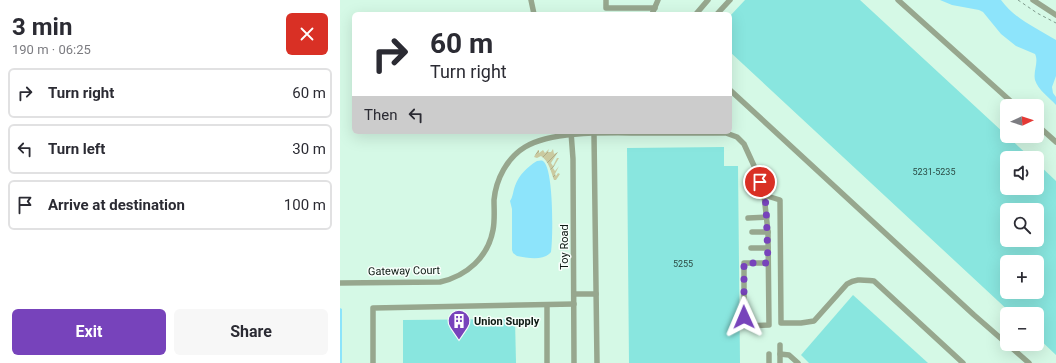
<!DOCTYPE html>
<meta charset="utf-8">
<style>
body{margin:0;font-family:Roboto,sans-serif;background:#f7f7f7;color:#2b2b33;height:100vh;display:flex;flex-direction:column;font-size:15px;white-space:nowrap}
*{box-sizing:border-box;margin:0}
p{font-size:13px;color:#7c7c81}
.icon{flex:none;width:22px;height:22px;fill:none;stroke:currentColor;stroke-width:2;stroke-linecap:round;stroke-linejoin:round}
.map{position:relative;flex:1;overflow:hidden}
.side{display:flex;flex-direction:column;background:#fff;width:340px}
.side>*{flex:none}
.banner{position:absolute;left:12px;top:12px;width:380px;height:122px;border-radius:6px;box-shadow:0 4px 16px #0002;background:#fff;color:#2b2b33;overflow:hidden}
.needle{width:26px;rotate:86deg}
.fabs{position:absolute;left:660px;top:99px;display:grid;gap:8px}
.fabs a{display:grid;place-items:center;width:44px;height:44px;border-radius:6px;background:#fff;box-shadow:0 4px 16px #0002;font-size:20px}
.pin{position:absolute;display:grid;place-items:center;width:34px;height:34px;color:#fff;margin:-17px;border:2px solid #fff;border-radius:50%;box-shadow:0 1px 4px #0007}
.me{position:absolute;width:44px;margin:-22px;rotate:359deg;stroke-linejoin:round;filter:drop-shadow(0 0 3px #0008)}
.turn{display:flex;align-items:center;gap:14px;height:84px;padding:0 12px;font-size:18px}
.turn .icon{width:52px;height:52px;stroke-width:2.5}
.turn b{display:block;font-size:28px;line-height:34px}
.then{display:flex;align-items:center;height:38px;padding:0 12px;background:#0003;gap:8px;font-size:15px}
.round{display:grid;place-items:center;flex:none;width:42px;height:42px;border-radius:6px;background:#f7f7f7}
.summary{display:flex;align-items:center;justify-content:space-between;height:68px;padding:0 12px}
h1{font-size:24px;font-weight:700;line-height:30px}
.primary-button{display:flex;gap:8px;margin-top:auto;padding:8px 12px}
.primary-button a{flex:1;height:46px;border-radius:6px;background:#7743bb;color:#fff;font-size:16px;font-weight:700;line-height:46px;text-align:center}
.primary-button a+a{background:#f7f7f7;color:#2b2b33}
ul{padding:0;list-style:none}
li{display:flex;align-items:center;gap:12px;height:50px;margin:0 8px 6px;padding:0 4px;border:2px solid #e1e1e2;border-radius:6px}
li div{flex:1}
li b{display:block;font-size:15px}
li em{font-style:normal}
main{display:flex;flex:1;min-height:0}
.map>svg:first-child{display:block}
.garden{fill:url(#garden-furrows)}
.water{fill:#8de4fb}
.building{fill:#89e6df;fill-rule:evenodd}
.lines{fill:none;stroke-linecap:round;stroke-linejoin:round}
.path{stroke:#7f9a8c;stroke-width:1;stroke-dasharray:3 3;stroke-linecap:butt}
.minor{stroke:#97a78e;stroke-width:5.5}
.route{stroke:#7743bb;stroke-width:7;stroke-dasharray:0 12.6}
.labels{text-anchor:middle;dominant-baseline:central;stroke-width:3;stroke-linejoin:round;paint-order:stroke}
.number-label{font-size:9px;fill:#2b4c45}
.street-label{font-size:11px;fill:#0c1912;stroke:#f7fefa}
.poi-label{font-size:11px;font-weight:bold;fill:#0c1912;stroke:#f7fefa;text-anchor:start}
</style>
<main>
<section class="side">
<div class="summary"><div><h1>3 min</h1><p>190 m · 06:25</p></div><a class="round" style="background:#d93025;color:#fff"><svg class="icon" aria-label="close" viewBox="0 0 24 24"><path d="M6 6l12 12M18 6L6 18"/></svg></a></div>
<ul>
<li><svg class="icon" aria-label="right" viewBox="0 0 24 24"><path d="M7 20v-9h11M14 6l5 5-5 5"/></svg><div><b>Turn right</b></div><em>60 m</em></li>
<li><svg class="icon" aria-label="left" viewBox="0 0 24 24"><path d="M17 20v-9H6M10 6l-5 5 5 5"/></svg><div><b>Turn left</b></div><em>30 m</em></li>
<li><svg class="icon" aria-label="arrive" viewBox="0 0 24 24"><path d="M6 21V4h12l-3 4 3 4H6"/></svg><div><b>Arrive at destination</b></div><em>100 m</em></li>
</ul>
<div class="primary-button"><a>Exit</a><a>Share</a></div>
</section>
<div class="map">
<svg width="716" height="363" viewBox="0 0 716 363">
<defs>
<pattern id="garden-furrows" width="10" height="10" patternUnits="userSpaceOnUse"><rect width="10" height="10" fill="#cacaa0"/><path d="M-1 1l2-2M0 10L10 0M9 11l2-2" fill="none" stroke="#acad89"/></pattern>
</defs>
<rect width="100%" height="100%" fill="#d5f9e6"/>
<path class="garden" d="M203,150L205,153L209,149L208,152H211L213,149L214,154L218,152L211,163L213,166L217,158H219L213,168L215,171L219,166L215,174L216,176L218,173L220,174L216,180H214C211,172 209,161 201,156L197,158L194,157L198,150H199V153Z"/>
<g class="water">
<path d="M600,0H661C675,19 696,28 716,40V76L712,87L713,93L716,97V105C709,97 698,90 695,80C693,71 699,62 695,54L676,46L661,34L643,12L639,10L612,5Z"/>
<path d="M197,161C199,161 201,160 203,161C214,168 213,239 211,252C204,261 188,258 177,256L173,253L172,250V209L170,201C173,197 173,191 175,186C179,175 187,167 197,161Z"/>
<polygon points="0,308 2,309 2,363 0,363"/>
</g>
<g class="building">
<path d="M405,0H520L691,158H667V188H697V163L716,181V355L697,337V314H672L390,52V16ZM667,210H697V240H667ZM667,262H697V292H667Z"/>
<polygon points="384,147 384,166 398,166 400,363 289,363 287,148"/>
<polygon points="513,295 588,363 469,363 461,355"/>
<polygon points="175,319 176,363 63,363 63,320"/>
</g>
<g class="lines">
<polyline class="path" points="678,0 697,13 716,23"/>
<g class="minor">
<polyline points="191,0 194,14"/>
<polyline points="266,0 266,8 315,8"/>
<polyline points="558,0 676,106"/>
<polyline points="693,0 716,15"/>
<polyline points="312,14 318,0"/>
<polyline points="356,14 368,0"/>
<polyline points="377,14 390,0"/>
<polyline points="390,90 634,315 689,363"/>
<polyline points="697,125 716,142"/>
<polyline points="231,132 233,159 234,363"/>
<polyline points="254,134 257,363"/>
<path d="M424,195L440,200L441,323H461L474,321L507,284C516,278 523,280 534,281L623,363"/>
<polyline points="408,218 427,217"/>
<polyline points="412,232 428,232"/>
<polyline points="411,248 428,248"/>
<path d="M0,283L100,282C127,276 148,257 153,230C155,220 154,210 154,200C156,179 167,158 185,147C213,130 271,133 304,133C332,133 359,133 386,133L397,137L404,144L415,168L424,195L428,232L429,325L404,326V263H428"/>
<polyline points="234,294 256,294"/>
<polyline points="207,305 207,363"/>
<polyline points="440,345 440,363"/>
<polyline points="429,354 429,363"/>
<polyline points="440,354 449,355 458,363"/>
<polyline points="33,363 33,308 234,304"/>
</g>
</g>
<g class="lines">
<polyline class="route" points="404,317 404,263 428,263 426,204 420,182"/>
</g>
<defs>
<g id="building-pin" transform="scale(1.15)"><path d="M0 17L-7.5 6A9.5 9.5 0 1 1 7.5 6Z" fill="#7743bb" stroke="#f7fefa"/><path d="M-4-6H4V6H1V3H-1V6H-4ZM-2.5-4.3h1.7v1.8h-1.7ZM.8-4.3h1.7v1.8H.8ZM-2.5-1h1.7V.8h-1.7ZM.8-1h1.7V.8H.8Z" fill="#fff"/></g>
</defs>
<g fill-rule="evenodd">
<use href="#building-pin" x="119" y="321"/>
</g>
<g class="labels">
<g class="number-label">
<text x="594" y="172">5231-5235</text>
<text x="343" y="264">5255</text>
</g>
<g class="street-label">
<text transform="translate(224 247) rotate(-90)">Toy Road</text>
<text transform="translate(64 271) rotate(-1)">Gateway Court</text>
</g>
<g class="poi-label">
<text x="134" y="321">Union Supply</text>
</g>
</g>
</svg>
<div class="fabs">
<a><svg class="needle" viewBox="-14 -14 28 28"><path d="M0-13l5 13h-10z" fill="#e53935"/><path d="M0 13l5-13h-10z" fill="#7c7c81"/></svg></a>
<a><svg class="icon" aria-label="sound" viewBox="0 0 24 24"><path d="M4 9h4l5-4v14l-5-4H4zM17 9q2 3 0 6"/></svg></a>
<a><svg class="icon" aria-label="search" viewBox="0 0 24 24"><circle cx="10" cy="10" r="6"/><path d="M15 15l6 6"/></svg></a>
<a>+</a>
<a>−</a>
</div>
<div class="pin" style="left:420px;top:182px;background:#d93025"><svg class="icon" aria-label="arrive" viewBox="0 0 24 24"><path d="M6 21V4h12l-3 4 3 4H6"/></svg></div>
<svg class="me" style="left:404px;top:317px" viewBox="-20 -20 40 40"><path d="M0-17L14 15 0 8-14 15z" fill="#7743bb" stroke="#fff" stroke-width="4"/></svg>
<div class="banner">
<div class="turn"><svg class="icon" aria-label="right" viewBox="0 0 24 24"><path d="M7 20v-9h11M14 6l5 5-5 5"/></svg><div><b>60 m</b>Turn right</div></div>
<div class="then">Then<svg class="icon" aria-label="left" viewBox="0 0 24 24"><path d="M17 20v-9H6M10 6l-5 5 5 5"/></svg></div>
</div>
</div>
</main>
